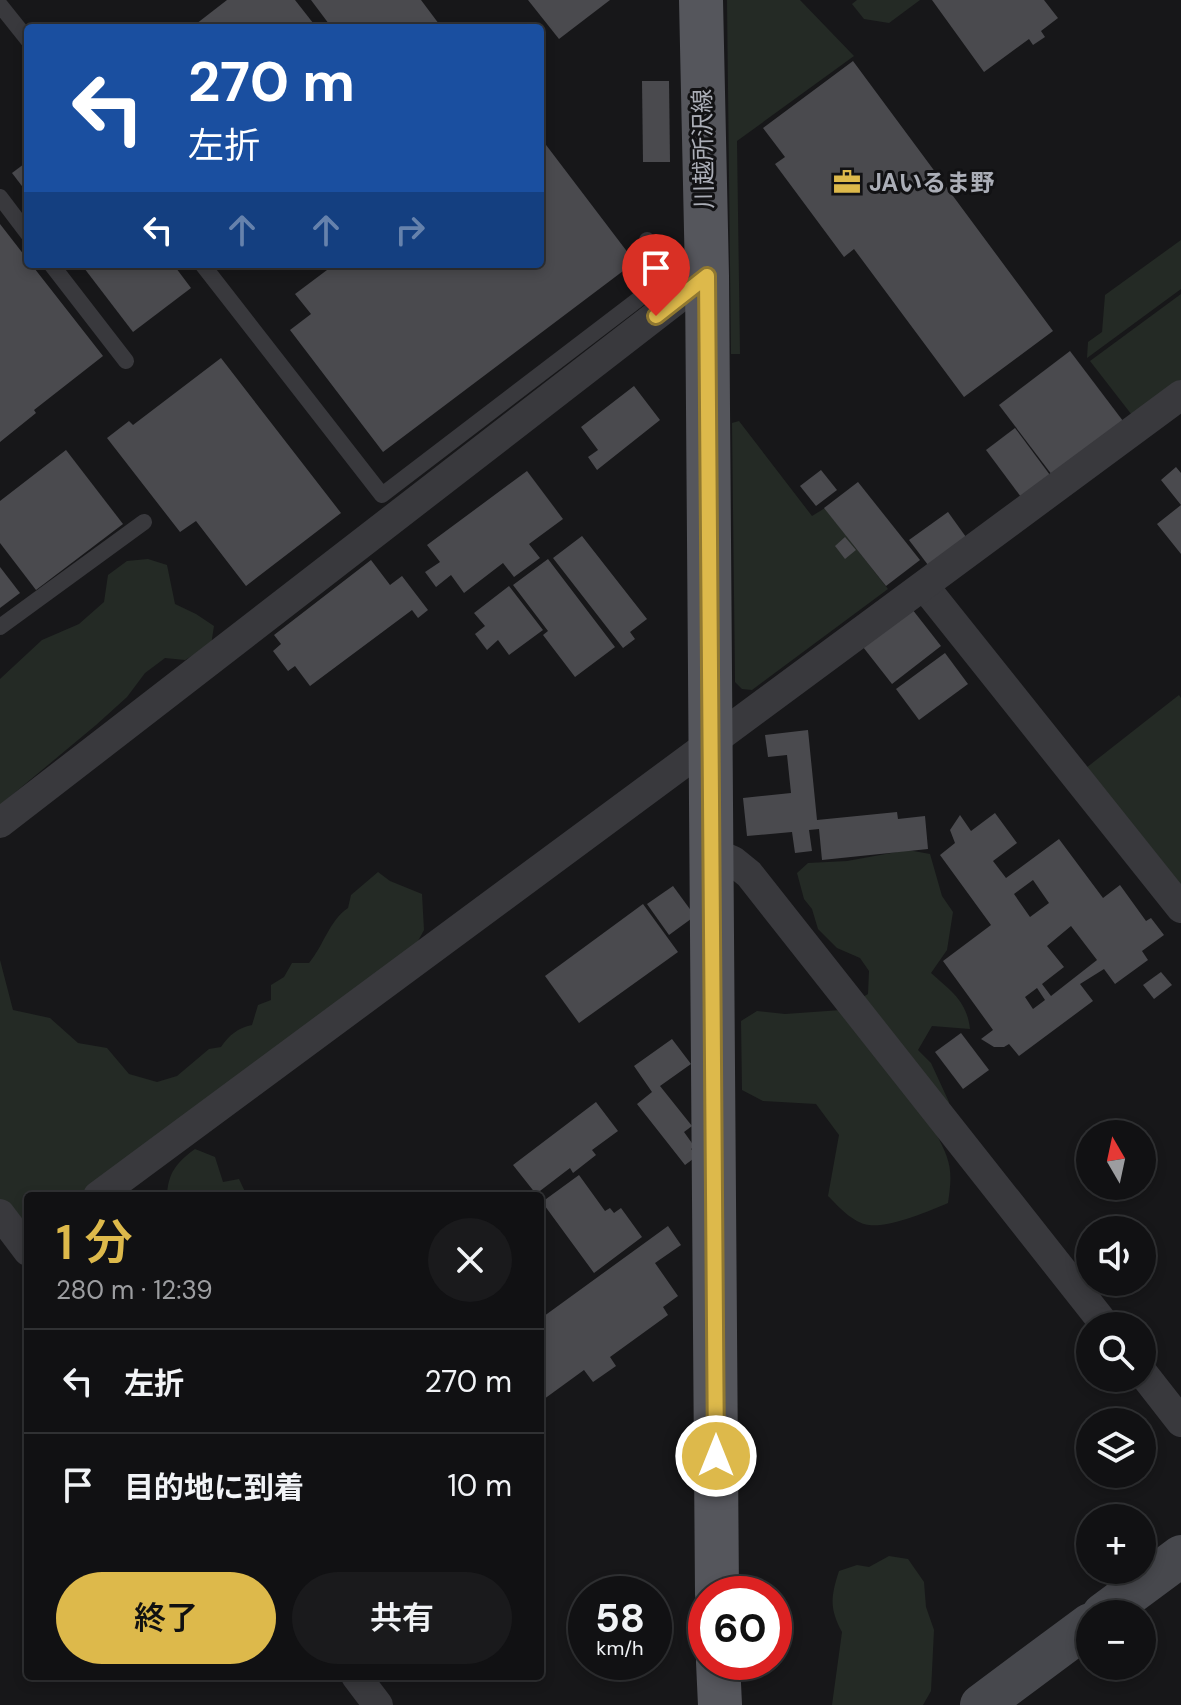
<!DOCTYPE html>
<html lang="ja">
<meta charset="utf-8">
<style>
body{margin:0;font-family:"DM Sans","Noto Sans JP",sans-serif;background:#1a1a1c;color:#f1f3f6;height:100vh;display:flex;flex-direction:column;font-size:30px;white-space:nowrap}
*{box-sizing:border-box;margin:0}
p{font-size:26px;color:#9c9da0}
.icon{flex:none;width:44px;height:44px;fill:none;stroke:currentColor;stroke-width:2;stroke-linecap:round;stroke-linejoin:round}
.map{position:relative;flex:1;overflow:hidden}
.side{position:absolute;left:24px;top:1192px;width:520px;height:488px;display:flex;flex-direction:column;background:#111113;border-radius:8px;box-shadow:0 4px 12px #0003,0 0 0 2px #303133}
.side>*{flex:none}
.banner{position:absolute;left:24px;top:24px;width:520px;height:244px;border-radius:8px;box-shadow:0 4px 12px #0003,0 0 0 2px #303133;background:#1a4fa0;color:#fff;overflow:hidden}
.needle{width:52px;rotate:351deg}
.controls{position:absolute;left:1076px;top:1120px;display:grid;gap:16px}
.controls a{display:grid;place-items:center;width:80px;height:80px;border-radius:50%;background:#111113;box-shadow:0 4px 12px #0003,0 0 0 2px #303133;font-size:40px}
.speed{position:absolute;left:568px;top:1576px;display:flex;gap:16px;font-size:40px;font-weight:700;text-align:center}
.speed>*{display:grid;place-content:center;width:104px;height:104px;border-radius:50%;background:#111113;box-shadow:0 4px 12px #0003,0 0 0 2px #303133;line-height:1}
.speed small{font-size:20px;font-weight:400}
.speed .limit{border:12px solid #d22;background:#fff;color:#111}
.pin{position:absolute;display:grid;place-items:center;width:68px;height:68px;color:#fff;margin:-82px -34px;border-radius:50% 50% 50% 0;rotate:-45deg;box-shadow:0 0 8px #0007}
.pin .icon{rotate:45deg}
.me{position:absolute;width:88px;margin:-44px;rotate:0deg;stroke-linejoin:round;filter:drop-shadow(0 0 6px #0008)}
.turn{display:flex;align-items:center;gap:28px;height:168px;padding:0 32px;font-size:36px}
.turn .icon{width:104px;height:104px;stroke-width:2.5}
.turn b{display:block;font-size:56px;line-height:68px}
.lanes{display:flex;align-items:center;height:76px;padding:0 32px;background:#0003;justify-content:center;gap:40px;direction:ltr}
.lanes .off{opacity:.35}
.round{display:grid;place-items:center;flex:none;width:84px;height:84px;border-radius:42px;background:#1a1a1c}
.headline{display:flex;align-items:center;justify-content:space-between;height:136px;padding:0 32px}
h1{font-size:48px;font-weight:600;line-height:60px;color:#ddb94b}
.cta{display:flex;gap:16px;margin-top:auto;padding:16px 32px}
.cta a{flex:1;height:92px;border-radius:48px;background:#ddb94b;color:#111;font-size:32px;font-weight:600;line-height:92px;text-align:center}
.cta a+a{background:#1a1a1c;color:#f1f3f6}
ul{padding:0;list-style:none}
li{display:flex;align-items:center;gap:24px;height:104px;padding:0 32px;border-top:2px solid #303133}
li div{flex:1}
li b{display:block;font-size:30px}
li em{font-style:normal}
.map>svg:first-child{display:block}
.green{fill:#242a25}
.building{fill:#4a4a4e;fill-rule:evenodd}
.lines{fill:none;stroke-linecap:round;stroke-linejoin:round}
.lane{stroke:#39393d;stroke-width:16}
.street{stroke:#39393d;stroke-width:30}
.secondary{stroke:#47484d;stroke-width:42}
.primary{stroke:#55565c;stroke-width:44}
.route-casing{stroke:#907831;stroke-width:20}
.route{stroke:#ddb94b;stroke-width:14}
.labels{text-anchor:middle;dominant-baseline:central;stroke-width:6;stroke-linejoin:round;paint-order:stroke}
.street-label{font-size:24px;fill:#abaeb7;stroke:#121214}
.poi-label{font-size:24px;font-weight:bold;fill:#abaeb7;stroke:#121214;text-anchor:start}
</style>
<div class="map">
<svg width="1181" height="1705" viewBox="0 0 1181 1705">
<rect width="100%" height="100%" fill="#171719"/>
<g class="green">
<polygon points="727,0 800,0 854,56 737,141 740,354 731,354"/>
<polygon points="857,0 920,0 889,23 864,19 852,4"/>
<polygon points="1181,240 1181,289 1087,358 1088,342 1102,332 1105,295"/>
<polygon points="1181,294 1181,385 1135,419 1090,361"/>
<polygon points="739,421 812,516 825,508 888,589 752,690 742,689 735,682 732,423"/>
<polygon points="148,559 167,565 175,604 196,614 214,626 211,645 185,660 165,658 145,673 127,697 96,725 0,805 0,679 42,640 79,624 104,602 108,575 127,561"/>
<polygon points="1179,695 1181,698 1181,889 1086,768"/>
<path d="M908,850L930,854L942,896L953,912L947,950L931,973C951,991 967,1001 970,1029L932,1026L918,1050L931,1063L949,1102L935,1132C951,1161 953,1170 948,1203C930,1211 888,1228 869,1225C853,1223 839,1207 828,1196L839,1135L816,1104L763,1101L742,1090L741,1021L757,1011L785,1014L841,1010L868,994L869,971L860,958L837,948L818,929L812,909L804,899L797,873L808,863L847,861Z"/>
<path d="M378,872L390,881L422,894L424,930L412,952L83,1196H28V1234L0,1203V960L13,1010L50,1018L78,1043L107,1048L129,1074L157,1082L177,1076L209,1049L221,1047C229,1035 238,1028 252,1025L258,1005L271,1000V985L284,977L292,963H309C324,945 329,921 348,908L351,895Z"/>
<path d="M195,1149L215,1157L223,1182L239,1179L247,1196H167C168,1173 176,1163 195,1149Z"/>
<path d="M889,1556L908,1559L924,1582L926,1607L934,1630L931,1691L923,1705H832L842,1632C829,1608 831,1596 839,1571L857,1565L869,1567Z"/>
</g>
<g class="building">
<polygon points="227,0 295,0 317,28 199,28 196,24"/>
<polygon points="311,0 421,0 442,28 332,28"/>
<polygon points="528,0 610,0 559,39"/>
<polygon points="932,0 1044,0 1058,18 1041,31 1045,37 1033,45 1029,39 984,72"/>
<polygon points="853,61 1053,331 964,397 854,249 844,257 775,164 785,157 763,128"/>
<polygon points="642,81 669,81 670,162 643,162"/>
<polygon points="540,137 635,262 383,452 290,330 311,314 295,294 335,264 540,264"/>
<polygon points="28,161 28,194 12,173"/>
<polygon points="0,224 28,260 28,264 31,264 103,356 34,410 36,413 0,442"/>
<polygon points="81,264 173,264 191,288 133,332"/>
<polygon points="1070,351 1123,421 1052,475 999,405"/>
<polygon points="221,358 341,513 246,586 196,521 180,532 107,438 129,421 133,425"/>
<polygon points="634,386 660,420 597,470 588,457 598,450 581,427"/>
<polygon points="1015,428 1050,475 1021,497 986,450"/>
<polygon points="66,450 123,524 36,590 0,543 0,501"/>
<polygon points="1176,467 1181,473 1181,554 1157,524 1181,505 1161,480"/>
<polygon points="821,470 837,490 816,506 800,486"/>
<polygon points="527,471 563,519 529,544 540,558 514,577 503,563 464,593 451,575 436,587 425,572 440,562 427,545"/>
<polygon points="858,482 920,560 886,586 824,508"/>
<polygon points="948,512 966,537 928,565 909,540"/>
<polygon points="582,536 647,619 630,632 635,639 623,648 553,558"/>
<polygon points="845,537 856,550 845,559 835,546"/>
<polygon points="548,559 615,647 575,677 543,635 548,631 513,585"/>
<polygon points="371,560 390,585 402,576 428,610 418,618 412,610 310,686 295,666 288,671 273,651 281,644 274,635"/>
<polygon points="0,567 20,593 0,608"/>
<polygon points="509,586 543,630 509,655 498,640 487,650 475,634 485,626 474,613"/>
<polygon points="912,609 941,646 892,684 863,647"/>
<polygon points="945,653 968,684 919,720 896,689"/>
<polygon points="808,730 817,820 897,812 898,819 925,816 928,849 822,860 819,829 809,830 812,851 795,853 792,832 747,836 743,798 791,793 787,755 768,757 765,735"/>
<path d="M995,813L1017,843L993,861L1006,878L1059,839L1103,898L1120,885L1146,921L1151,918L1164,935L1142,951L1148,960L1115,984L1104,969L1080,984L1093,1001L1019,1056L1009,1044L1004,1047H994L981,1039L993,1030L943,961L991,925L940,855L955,843L950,830L960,815L971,831ZM1033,880L1049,903L1030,917L1014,894ZM1071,926L1097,960L1051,996L1042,984L1064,967L1047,946ZM1037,988L1045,1000L1033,1009L1025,997Z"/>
<polygon points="673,886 695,916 669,935 647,904"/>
<polygon points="643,904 678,952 579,1023 545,976"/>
<polygon points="1161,972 1172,985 1154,999 1143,985"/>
<polygon points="961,1033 989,1070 963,1089 935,1052"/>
<polygon points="672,1039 691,1064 660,1086 692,1126 684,1132 694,1146 691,1149 697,1156 685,1165 637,1104 652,1092 634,1066"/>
<polygon points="596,1102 618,1131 592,1150 596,1155 573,1173 570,1168 536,1194 513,1165"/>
<polygon points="579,1175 605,1211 610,1208 614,1213 621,1208 642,1237 594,1273 542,1202"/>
<polygon points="668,1226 681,1245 655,1263 678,1296 663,1307 668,1315 610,1357 616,1366 593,1382 584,1370 540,1402 540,1319"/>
</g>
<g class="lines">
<g class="lane">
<polyline points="0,5 28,40"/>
<polyline points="0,197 28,234"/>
<polyline points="51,264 126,361"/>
<polyline points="202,264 382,495 661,282 647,240"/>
<polyline points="0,627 144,522"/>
</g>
<g class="street">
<polyline points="924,586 1181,908"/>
<polyline points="0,823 707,276"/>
<polyline points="710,851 733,861 749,874 1106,1326"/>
<polyline points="98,1196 1181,395"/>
<polyline points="0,1214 28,1251"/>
<polyline points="1142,1372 1181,1422"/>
<polyline points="356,1676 378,1705"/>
</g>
<g class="secondary">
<polyline points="1103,1614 1181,1556"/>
<polyline points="981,1705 1090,1624"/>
</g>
<g class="primary">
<polyline points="701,0 707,276 717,1594"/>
<polyline points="718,1662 720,1705"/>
</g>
</g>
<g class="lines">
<g class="route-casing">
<polyline id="route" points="656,316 707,276 716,1456"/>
</g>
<use href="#route" class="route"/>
</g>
<defs>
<g id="office-bare" transform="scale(2.16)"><path d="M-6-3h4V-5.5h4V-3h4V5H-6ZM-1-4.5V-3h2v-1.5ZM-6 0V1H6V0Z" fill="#ddb94b" stroke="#121214" stroke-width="2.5" paint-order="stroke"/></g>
</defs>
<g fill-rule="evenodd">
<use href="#office-bare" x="847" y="182"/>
</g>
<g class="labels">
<g class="street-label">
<text transform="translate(703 149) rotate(-91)">川越所沢線</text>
</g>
<g class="poi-label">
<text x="869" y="182">JAいるま野</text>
</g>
</g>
</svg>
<div class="controls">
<a><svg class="needle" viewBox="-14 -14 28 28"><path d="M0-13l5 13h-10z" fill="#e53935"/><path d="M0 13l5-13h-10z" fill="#9c9da0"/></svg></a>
<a><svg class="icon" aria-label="sound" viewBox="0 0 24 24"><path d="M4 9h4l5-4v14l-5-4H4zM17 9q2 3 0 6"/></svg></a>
<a><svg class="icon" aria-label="search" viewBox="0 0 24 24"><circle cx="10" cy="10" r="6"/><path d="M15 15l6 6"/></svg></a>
<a><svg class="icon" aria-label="layers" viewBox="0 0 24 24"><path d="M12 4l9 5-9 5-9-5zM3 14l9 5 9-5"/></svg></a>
<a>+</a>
<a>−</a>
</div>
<div class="speed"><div>58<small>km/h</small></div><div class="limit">60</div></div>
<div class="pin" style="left:656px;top:316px;background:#d93025"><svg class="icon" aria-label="arrive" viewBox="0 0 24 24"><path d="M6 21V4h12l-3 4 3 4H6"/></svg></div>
<svg class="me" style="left:716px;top:1456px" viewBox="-20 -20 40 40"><circle r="17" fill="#ddb94b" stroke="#fff" stroke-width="3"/><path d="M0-11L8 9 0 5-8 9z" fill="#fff"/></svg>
<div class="banner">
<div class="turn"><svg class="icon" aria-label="left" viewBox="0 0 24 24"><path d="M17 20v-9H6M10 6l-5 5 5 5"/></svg><div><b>270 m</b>左折</div></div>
<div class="lanes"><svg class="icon" aria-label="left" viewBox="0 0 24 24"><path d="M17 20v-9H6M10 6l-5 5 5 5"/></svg><svg class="icon off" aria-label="ahead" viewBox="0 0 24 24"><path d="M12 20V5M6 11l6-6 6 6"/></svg><svg class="icon off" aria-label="ahead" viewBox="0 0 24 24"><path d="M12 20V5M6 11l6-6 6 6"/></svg><svg class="icon off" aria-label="right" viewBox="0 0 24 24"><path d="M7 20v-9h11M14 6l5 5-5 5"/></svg></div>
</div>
<section class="side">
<div class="headline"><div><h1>1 分</h1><p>280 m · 12:39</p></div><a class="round"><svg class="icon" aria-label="close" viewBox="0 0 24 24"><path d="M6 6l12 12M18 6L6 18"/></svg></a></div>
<ul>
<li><svg class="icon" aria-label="left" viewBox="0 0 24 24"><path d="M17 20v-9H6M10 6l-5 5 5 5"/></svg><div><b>左折</b></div><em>270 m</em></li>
<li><svg class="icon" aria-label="arrive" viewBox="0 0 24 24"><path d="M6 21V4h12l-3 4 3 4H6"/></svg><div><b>目的地に到着</b></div><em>10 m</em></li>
</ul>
<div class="cta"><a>終了</a><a>共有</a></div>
</section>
</div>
